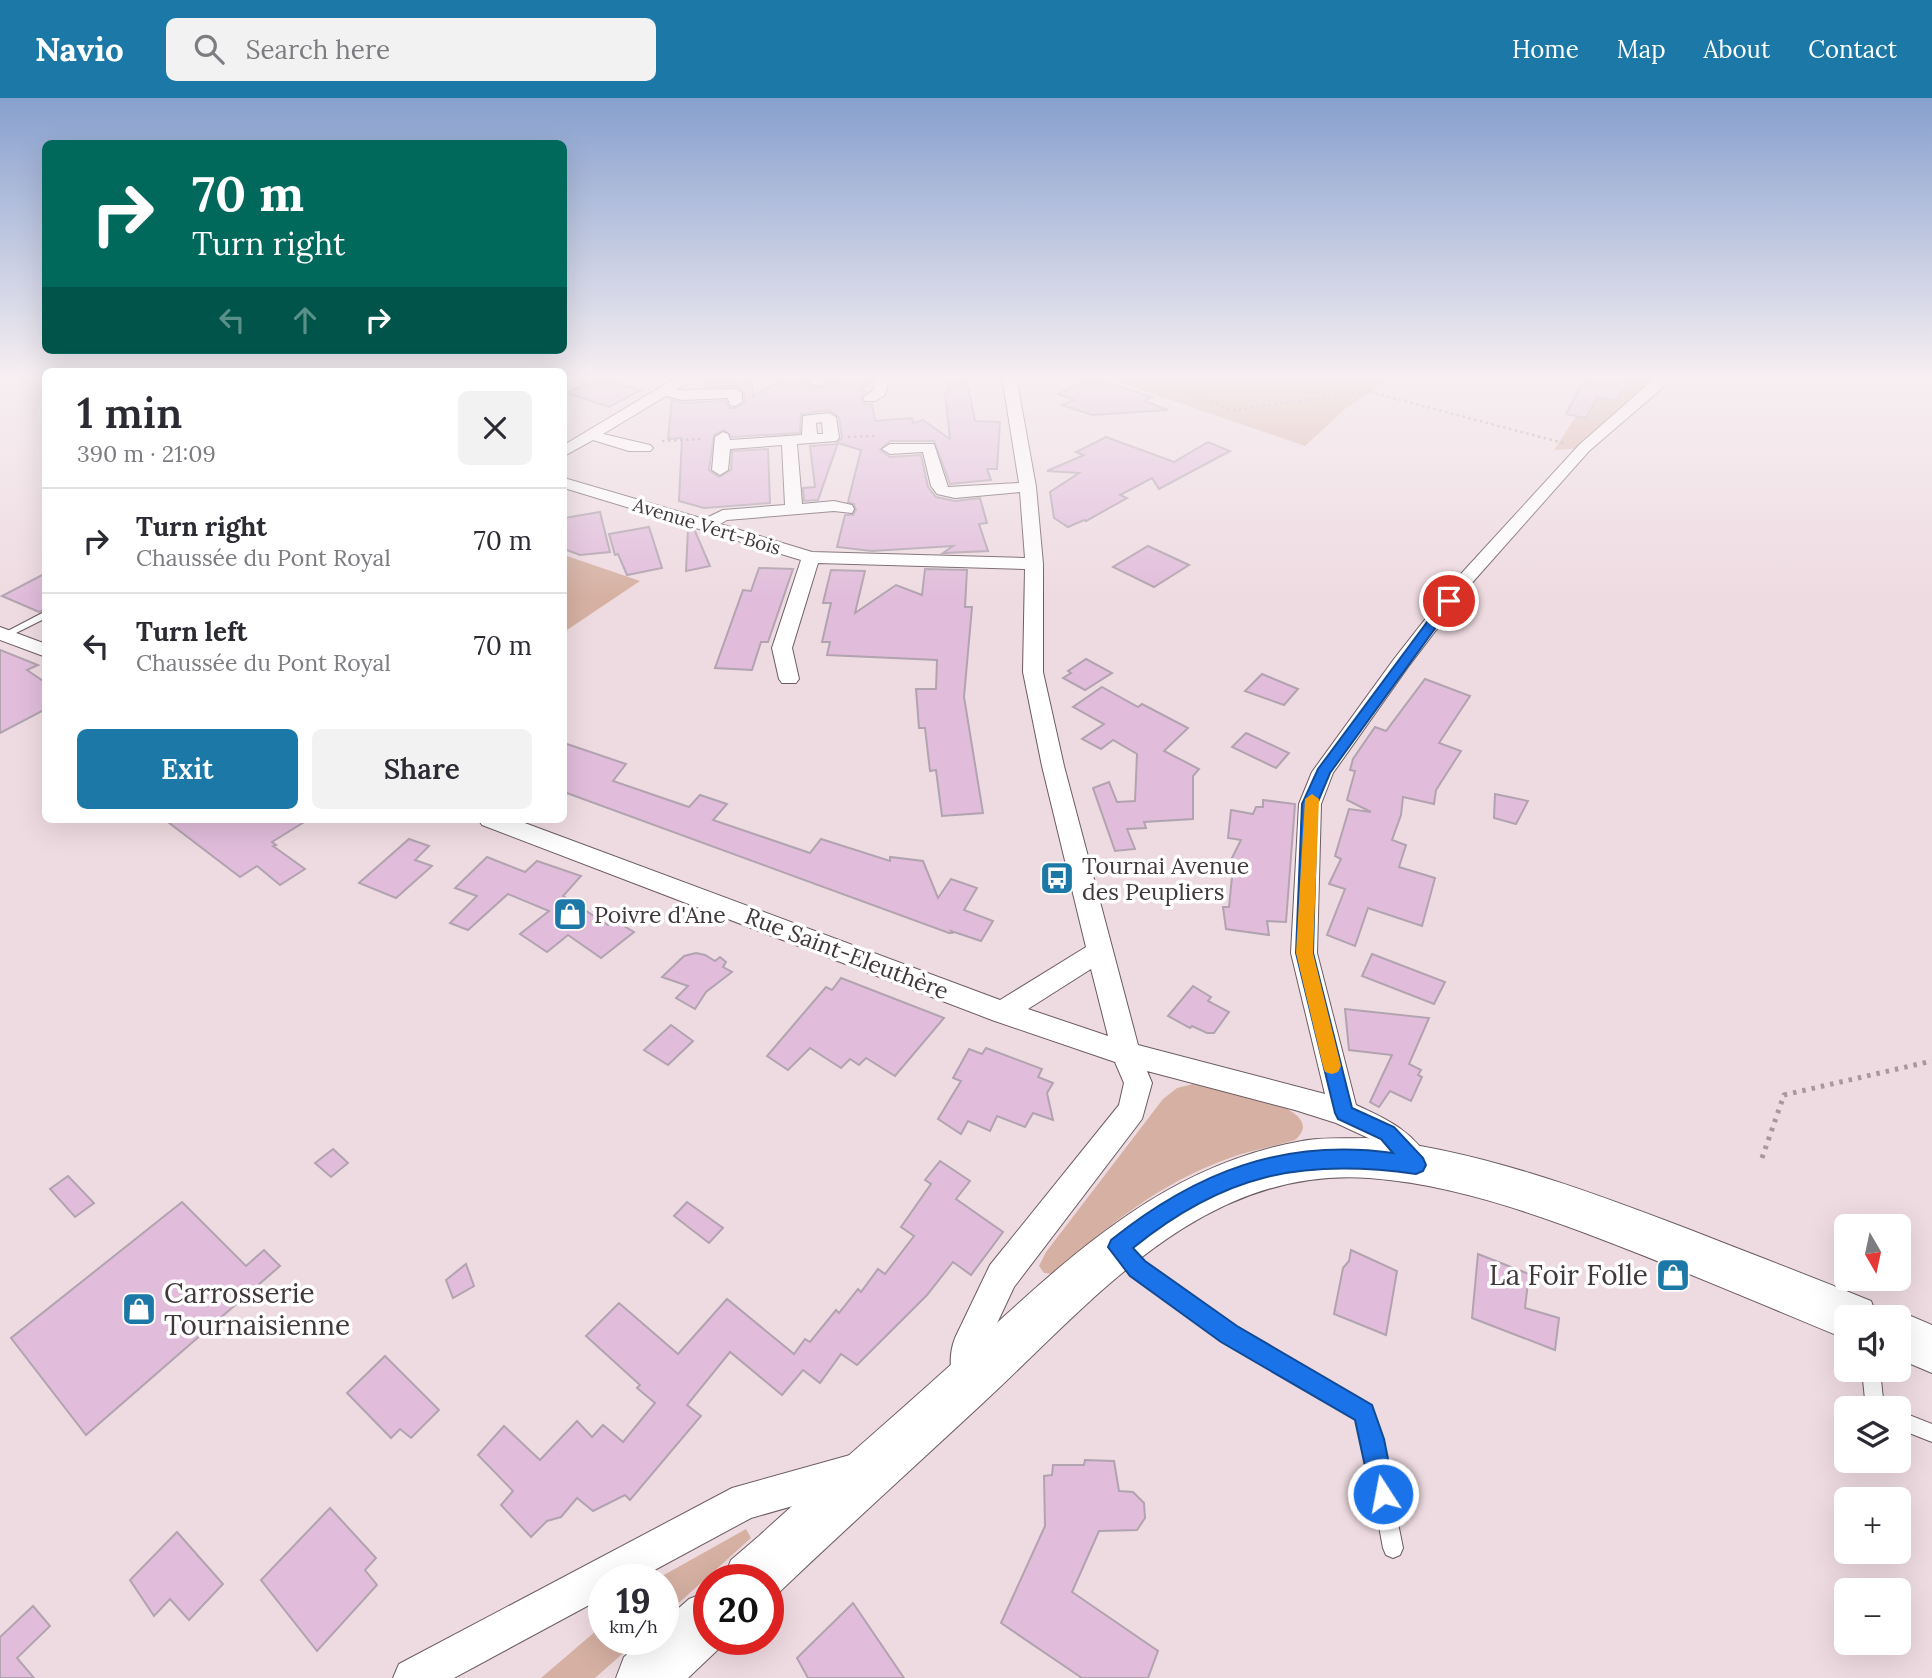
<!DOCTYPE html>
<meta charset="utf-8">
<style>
body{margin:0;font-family:Lora,serif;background:#f2f2f3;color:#2b2b33;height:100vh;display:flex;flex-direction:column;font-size:26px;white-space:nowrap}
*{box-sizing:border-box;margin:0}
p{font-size:23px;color:#7c7c81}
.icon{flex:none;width:38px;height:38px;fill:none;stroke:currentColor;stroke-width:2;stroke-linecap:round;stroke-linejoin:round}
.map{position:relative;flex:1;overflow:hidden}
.details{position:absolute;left:42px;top:270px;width:525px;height:455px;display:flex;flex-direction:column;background:#fff;border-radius:10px;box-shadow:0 7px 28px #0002}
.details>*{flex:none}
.guide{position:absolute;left:42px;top:42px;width:525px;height:214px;border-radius:10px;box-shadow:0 7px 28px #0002;background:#00695c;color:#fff;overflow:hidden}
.needle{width:46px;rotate:171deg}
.tools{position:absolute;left:1834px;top:1116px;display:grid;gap:14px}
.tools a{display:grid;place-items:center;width:77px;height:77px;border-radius:10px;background:#fff;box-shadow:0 7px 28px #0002;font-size:35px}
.speed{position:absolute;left:588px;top:1466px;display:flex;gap:14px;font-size:35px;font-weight:700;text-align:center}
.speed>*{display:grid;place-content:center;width:91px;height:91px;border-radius:50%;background:#fff;box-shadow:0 7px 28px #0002;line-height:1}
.speed small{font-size:18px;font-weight:400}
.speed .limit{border:10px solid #d22;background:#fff;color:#111}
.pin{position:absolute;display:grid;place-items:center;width:60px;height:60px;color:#fff;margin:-30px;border:4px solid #fff;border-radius:50%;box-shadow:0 2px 7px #0007}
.me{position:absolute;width:77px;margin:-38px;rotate:349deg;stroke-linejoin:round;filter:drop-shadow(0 0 5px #0008)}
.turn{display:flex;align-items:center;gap:24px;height:147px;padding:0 35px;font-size:32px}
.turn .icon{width:91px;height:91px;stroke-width:2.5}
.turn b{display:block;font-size:49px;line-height:60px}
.lanes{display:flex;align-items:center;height:66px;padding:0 35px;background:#0003;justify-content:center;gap:35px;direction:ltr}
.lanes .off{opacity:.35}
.round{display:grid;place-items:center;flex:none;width:74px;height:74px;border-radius:10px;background:#f2f2f3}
.summary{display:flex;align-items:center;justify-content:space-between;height:119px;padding:0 35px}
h1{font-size:42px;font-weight:600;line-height:52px}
.primary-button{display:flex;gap:14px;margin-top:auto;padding:14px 35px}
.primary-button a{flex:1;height:80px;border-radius:10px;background:#1c78a6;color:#fff;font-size:28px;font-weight:600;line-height:80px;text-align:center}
.primary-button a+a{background:#f2f2f3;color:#2b2b33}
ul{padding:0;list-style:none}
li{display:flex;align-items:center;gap:21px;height:105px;padding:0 35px;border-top:2px solid #e1e1e2}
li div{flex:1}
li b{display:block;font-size:26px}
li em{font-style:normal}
header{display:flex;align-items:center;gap:42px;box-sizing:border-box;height:98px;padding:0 35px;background:#1c78a6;color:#fff}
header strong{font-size:33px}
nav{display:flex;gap:38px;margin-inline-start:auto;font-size:24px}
.search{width:490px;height:63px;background:#f2f2f3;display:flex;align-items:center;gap:18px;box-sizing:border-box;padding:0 24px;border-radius:10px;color:#7c7c81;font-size:26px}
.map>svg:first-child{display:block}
.green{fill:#d6b1a3}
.building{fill:#e1bddb;stroke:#b1a3af;stroke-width:2}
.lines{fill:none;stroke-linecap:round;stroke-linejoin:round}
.service-casing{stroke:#6c5c61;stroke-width:2}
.minor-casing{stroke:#6c5c61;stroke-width:2}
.secondary-casing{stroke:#6c5c61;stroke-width:2}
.path-far1{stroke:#a6989d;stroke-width:2.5;stroke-dasharray:2.5 3.5;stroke-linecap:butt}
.path{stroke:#a6989d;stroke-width:5;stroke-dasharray:3.5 6;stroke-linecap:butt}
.service{fill:#fff;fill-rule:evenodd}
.minor{fill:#fff;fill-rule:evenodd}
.secondary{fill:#fff;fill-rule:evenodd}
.route{fill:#1a73e8;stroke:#114b97;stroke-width:2}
.slow{fill:#f59e0b}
.labels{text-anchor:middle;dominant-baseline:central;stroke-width:7;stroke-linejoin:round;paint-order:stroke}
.far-street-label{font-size:19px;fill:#40383b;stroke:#fff}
.poi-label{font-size:23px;fill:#40383b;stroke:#fff;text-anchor:start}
.street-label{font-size:23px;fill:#40383b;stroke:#fff}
.near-poi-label{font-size:28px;fill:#40383b;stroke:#fff;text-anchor:end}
</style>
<header>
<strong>Navio</strong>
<div class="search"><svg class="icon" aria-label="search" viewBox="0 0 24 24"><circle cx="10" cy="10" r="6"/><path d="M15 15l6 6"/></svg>Search here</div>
<nav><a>Home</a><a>Map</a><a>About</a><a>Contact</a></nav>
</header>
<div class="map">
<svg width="1932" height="1580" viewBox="0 0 1932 1580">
<rect width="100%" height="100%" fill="#eedbe1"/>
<g class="green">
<polygon points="1116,278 1394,278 1345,311 1305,348 1110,281"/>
<polygon points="1602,278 1663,278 1584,350 1554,352"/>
<polygon points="564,457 640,483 564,534"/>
<path d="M1193,986C1211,988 1335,1008 1295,1042C1273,1049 1250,1052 1227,1061C1161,1085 1109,1126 1057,1173L1053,1176L1044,1175L1039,1168L1046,1154L1163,1001L1177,990Z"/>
<polygon points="746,1431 751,1440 663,1519 663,1482 655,1482"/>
<polygon points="604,1526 604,1542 638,1542 595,1580 541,1580"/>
</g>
<g class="building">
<polygon points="789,278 814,278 807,284 812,290 823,289 838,278 864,278 872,284 860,292 866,294 861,301 865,306 872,306 875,323 912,320 913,325 923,322 950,341 945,294 949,294 947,279 966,279 975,323 1000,324 997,371 987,371 991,382 950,386 934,343 890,343 880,352 890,359 921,357 928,389 936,399 955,403 980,400 987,425 979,426 988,453 943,455 953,448 872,453 837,449 845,417 853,417 856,412 854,406 848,404 861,352 838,345 818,402 804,403 803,390 815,389 810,348 836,346 842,340 839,319 829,312 801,316 800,335 732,339 724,332 714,337 709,372 719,379 731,372 732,353 768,351 770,405 704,410 679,403 682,340 668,341 672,302 682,305 726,303 729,310 736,310 745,304 743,293 735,288 705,289 705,282 752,279 753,299"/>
<polygon points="1586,278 1632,278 1617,302 1597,299 1586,320 1566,316"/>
<polygon points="598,280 641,292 609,309 567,295"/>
<polygon points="1097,281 1152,299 1144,303 1168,312 1092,317 1062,307 1074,302 1058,296 1085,282 1091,285"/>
<polygon points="1106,339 1174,364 1208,344 1230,353 1159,391 1152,380 1120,397 1127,400 1086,423 1084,422 1068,429 1054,420 1050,394 1079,375 1047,373 1084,357 1076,354"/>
<polygon points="600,414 610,454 580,457 564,451 564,420"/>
<polygon points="649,429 662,470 627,477 618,456 615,457 609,436"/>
<polygon points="688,431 695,433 710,468 686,473"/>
<polygon points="1148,448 1189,467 1154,489 1113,469"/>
<polygon points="759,470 793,471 768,544 761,544 752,572 715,570 743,492 751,493"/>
<polygon points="925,471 967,472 965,509 972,509 964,599 983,715 942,718 936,672 930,673 925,630 919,630 916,591 936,591 937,562 827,557 830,544 822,544 831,505 823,505 831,472 865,473 855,515 896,487 922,497"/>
<polygon points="46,475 46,511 39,514 2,498"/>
<polygon points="0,552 38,567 27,572 46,585 46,611 0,635"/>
<polygon points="1086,561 1112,575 1085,592 1063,580 1071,575 1068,573"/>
<polygon points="1262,576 1298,591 1284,607 1245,593"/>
<polygon points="1425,581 1470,598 1439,645 1461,653 1436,692 1434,706 1403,699 1401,717 1392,742 1406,747 1399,769 1435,780 1422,828 1368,810 1355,848 1327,837 1345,791 1329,786 1341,761 1335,758 1349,711 1371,714 1347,702 1355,673 1350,672 1353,661 1375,629 1386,633"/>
<polygon points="1102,589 1138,609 1142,606 1188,630 1164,653 1199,671 1193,678 1193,721 1144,724 1146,730 1127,731 1135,751 1115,753 1093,690 1109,684 1117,704 1135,703 1137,656 1113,642 1101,651 1082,641 1104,626 1073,609"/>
<polygon points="1246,635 1289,655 1276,670 1232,649"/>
<polygon points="564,645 626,666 613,683 689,709 700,697 727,706 713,722 810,755 821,741 890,763 890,759 923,763 938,800 951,781 977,790 964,812 993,823 981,843 951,833 952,835 949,835 564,694"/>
<polygon points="1495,696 1528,703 1516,726 1494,720"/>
<polygon points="1263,702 1295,706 1286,824 1267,823 1269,837 1226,831 1223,809 1229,809 1232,779 1229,766 1241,742 1228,740 1231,712 1253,716 1256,709 1263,709"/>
<polygon points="164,721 309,721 272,744 276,747 273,748 305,771 280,787 257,768 240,779"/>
<polygon points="409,741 429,748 415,762 432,768 396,800 359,785"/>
<polygon points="487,759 525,774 537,763 581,778 563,798 608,827 614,822 634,834 601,860 568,837 547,854 520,836 549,813 508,796 468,832 450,825 477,798 455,790"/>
<polygon points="696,855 705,857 715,863 720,859 726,864 723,869 732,874 706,894 695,911 676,900 688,888 662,879 684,858"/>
<polygon points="1372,856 1445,884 1434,906 1362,878"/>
<polygon points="841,880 944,920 895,978 866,960 859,967 850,961 841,970 810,950 788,972 767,958 826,889 832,892"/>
<polygon points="1193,888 1211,899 1208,903 1229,914 1214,935 1207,935 1192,928 1190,930 1168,918"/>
<polygon points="1345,911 1429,920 1409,966 1421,972 1418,977 1422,979 1411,1003 1390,993 1379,1009 1370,1004 1392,957 1349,952"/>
<polygon points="671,927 693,943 668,967 644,952"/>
<polygon points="986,950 1042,971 1038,979 1053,985 1047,995 1053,1022 1033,1015 1025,1029 997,1018 990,1033 968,1023 961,1036 938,1021 961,983 953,980 969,951 982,956"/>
<polygon points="333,1051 348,1065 331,1079 315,1065"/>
<polygon points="940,1063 970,1083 956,1101 1003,1134 971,1177 953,1164 927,1197 857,1267 841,1256 820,1285 803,1272 782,1297 730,1254 687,1307 701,1318 630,1402 625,1397 593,1413 577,1400 561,1419 547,1423 531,1439 501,1407 513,1393 478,1357 504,1328 540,1362 577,1323 592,1339 603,1327 623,1344 655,1305 637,1290 640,1287 586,1238 619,1205 678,1256 727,1201 794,1256 805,1241 810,1244 836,1212 839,1215 858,1191 861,1194 878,1171 885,1176 914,1138 901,1129 931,1086 925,1082"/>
<polygon points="68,1078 94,1105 75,1119 50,1091"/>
<polygon points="182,1104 246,1168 264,1152 280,1168 86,1337 11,1240"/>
<polygon points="687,1104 723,1130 709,1145 674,1118"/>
<polygon points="1351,1152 1397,1173 1386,1237 1334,1216 1343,1170 1349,1163"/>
<polygon points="1478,1156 1529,1176 1525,1210 1559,1220 1555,1252 1472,1220"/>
<polygon points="466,1166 474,1188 453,1200 446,1182"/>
<polygon points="385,1258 439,1312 411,1340 400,1331 391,1340 347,1295"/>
<polygon points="1085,1362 1114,1363 1119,1393 1133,1394 1144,1405 1145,1420 1137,1432 1099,1433 1072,1494 1158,1553 1148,1580 1082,1580 1001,1525 1045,1428 1044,1378 1052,1377 1053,1367 1084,1367"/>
<polygon points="330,1410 376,1460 365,1472 377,1487 317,1553 261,1482"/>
<polygon points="177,1434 223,1486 189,1522 170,1501 154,1518 130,1482"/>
<polygon points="853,1505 904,1580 808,1580 797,1560"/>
<polygon points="33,1508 50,1528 17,1560 34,1580 0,1580 0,1539"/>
</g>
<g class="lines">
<g class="service-casing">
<g id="service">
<polygon points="46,513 46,520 8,539 5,540 0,537"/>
<polygon points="1123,1146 1129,1148 1144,1164 1235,1230 1370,1309 1381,1341 1403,1450 1400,1457 1393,1460 1386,1457 1383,1450 1363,1341 1357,1321 1223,1242 1132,1176 1117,1160 1115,1154 1117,1148"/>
<polygon points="1862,1272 1880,1272 1884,1311 1866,1311"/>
<polygon points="1899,1313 1932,1326 1932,1344 1899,1331"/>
</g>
</g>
<g class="minor-casing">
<g id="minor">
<polygon points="679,278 696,278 676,292 735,291 742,295 742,304 735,308 730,307 728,300 682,302 666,298 603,336 650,347 653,350 650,353 629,353 593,342 564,358 564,347"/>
<polygon points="818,278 835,278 822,287 812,287 810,284"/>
<polygon points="866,278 887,278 889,281 885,297 875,303 865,303 863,300 873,292 875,283"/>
<path d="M1002,278H1016L1036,389L1043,466V574L1064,668L1138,947L1325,996L1291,855L1299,706L1312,674L1394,561L1459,478L1579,347L1657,278H1671L1660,292L1589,353L1471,486L1408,569L1333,675L1321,706L1317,855L1356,1007C1387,1021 1417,1035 1431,1067L1427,1077L1416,1081L1405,1077L1377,1044L1336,1025L1295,1012L1147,973L1152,985L1142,1021L1014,1189L984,1253L987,1282L982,1294L970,1299L958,1294C950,1277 948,1258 955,1240L990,1167L1119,1007L1124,985L1115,964L992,922L482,727L478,721H514L1000,902L1086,849L1042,668L1023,574L1025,471L818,465L792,550L799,581L796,585H782L779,581L772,550L801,462L564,390V380L704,421L723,412L785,407L782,347L730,351L728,372L720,377L712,372L715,339L723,334L728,336L730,342L802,337L803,318L829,315L836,319L839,340L836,343L797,346L802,406L834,403L852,407L854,411L852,415L834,413L727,422L720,426L812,454L1025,460L1020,394L955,400L937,396L931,388L923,354L890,356L882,351L890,346H934L948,389L1019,385ZM822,324L823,336H817L816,325ZM1091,871L1108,938L1028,911Z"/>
<polygon points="0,529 46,546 46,559 0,542"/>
<polygon points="850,1357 863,1362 868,1375 863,1388 751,1420 636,1482 604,1482 604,1499 454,1580 393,1580 399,1566 732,1390"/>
</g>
</g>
<g class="secondary-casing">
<g id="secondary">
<path d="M1366,1040C1478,1052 1583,1091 1688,1131C1749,1155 1810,1178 1871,1203L1878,1220H1846V1241C1766,1208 1687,1174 1606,1143C1530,1114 1451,1086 1369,1080C1202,1068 1094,1202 984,1304C913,1370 841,1435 771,1502L768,1503V1482H723L731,1462L759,1438C823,1379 889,1323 954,1264C1059,1169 1156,1069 1302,1043C1323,1039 1345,1041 1366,1040Z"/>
<polygon points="1899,1213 1932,1227 1932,1275 1899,1261 1899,1220 1882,1220"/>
<polygon points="709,1493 709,1542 728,1542 688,1580 616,1580 624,1559 644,1542 663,1542 663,1524 689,1501"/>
</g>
</g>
<g class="path-far1">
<polyline points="1143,278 1233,312 1370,294 1567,346"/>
<polyline points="848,339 878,338"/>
<polyline points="662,343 702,341"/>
</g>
<polyline class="path" points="1762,1060 1784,997 1932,963"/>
<use href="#service" class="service"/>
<use href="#minor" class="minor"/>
<use href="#secondary" class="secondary"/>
</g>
<linearGradient id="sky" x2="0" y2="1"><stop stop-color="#87a0ce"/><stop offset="0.56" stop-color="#f7eff2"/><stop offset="1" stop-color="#f7eff2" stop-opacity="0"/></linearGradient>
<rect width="1932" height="499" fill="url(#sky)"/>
<path class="route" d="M1449,499L1455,503L1330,675L1317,706L1313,855L1352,1010L1394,1029L1423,1060L1426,1067L1423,1073L1416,1076C1302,1060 1224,1076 1133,1150L1145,1163L1237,1228L1372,1307L1384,1341L1395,1396L1391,1404L1383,1408L1374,1404L1371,1396L1355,1322L1221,1244L1130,1178L1108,1149L1111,1142C1196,1074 1283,1040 1393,1055L1381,1041L1338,1021L1335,1015L1296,855L1302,706L1318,671L1445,500Z"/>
<polygon class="slow" points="1312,696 1319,701 1313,855 1341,968 1338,974 1332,976 1325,974 1323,968 1296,855 1305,701"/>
<defs>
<g id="bus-square" transform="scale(1.75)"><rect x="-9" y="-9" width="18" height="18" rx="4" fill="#1c78a6" stroke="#fff"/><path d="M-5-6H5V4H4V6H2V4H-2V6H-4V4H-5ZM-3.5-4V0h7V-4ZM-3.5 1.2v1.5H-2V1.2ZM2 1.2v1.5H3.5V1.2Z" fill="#fff"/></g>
<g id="shop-square" transform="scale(1.75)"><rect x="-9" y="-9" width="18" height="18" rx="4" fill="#1c78a6" stroke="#fff"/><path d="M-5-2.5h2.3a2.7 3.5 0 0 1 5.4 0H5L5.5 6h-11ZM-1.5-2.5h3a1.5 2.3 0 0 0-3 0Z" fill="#fff"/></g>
</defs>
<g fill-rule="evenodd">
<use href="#bus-square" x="1057" y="780"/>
<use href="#shop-square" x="570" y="816"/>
<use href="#shop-square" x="1673" y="1177"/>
<use href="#shop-square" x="139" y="1211"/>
</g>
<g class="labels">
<g class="far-street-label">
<text transform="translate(707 428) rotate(17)">Avenue Vert-Bois</text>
</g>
<g class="poi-label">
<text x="1082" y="767">Tournai Avenue<tspan x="1082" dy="26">des Peupliers</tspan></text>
<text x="594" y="816">Poivre d'Ane</text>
</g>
<g class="street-label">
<text transform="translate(847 855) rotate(21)">Rue Saint-Eleuthère</text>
</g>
<g class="near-poi-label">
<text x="1648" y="1177">La Foir Folle</text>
<text x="164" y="1195" text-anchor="start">Carrosserie<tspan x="164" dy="32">Tournaisienne</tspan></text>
</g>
</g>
</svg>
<div class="tools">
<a><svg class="needle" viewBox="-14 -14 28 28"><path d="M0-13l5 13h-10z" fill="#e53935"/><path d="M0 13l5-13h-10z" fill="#7c7c81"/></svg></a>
<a><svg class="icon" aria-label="sound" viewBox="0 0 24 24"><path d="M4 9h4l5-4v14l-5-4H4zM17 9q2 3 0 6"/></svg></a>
<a><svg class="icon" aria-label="layers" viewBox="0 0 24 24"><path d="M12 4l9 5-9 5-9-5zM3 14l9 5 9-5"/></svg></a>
<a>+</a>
<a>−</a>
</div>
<div class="speed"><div>19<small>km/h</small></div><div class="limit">20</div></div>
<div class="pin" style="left:1449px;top:503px;background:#d93025"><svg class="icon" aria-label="arrive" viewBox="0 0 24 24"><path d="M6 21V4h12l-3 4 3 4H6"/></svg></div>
<svg class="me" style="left:1383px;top:1396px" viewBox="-20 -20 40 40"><circle r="17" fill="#1a73e8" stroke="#fff" stroke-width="3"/><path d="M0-11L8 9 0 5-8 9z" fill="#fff"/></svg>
<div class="guide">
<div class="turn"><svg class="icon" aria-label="right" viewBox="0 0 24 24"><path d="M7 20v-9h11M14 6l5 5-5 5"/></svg><div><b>70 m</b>Turn right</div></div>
<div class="lanes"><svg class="icon off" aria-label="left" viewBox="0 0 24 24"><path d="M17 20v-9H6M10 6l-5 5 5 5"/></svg><svg class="icon off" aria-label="ahead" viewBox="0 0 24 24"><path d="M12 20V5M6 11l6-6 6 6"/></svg><svg class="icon" aria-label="right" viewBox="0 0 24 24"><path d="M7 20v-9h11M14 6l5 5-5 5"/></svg></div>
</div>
<section class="details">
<div class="summary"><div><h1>1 min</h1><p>390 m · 21:09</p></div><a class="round"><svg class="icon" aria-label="close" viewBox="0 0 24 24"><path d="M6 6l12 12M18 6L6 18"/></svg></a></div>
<ul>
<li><svg class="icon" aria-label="right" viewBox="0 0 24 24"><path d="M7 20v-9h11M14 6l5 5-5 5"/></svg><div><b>Turn right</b><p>Chaussée du Pont Royal</p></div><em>70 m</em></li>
<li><svg class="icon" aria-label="left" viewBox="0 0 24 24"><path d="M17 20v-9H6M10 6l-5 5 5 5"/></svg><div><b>Turn left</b><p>Chaussée du Pont Royal</p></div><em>70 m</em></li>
</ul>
<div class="primary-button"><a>Exit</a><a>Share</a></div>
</section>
</div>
